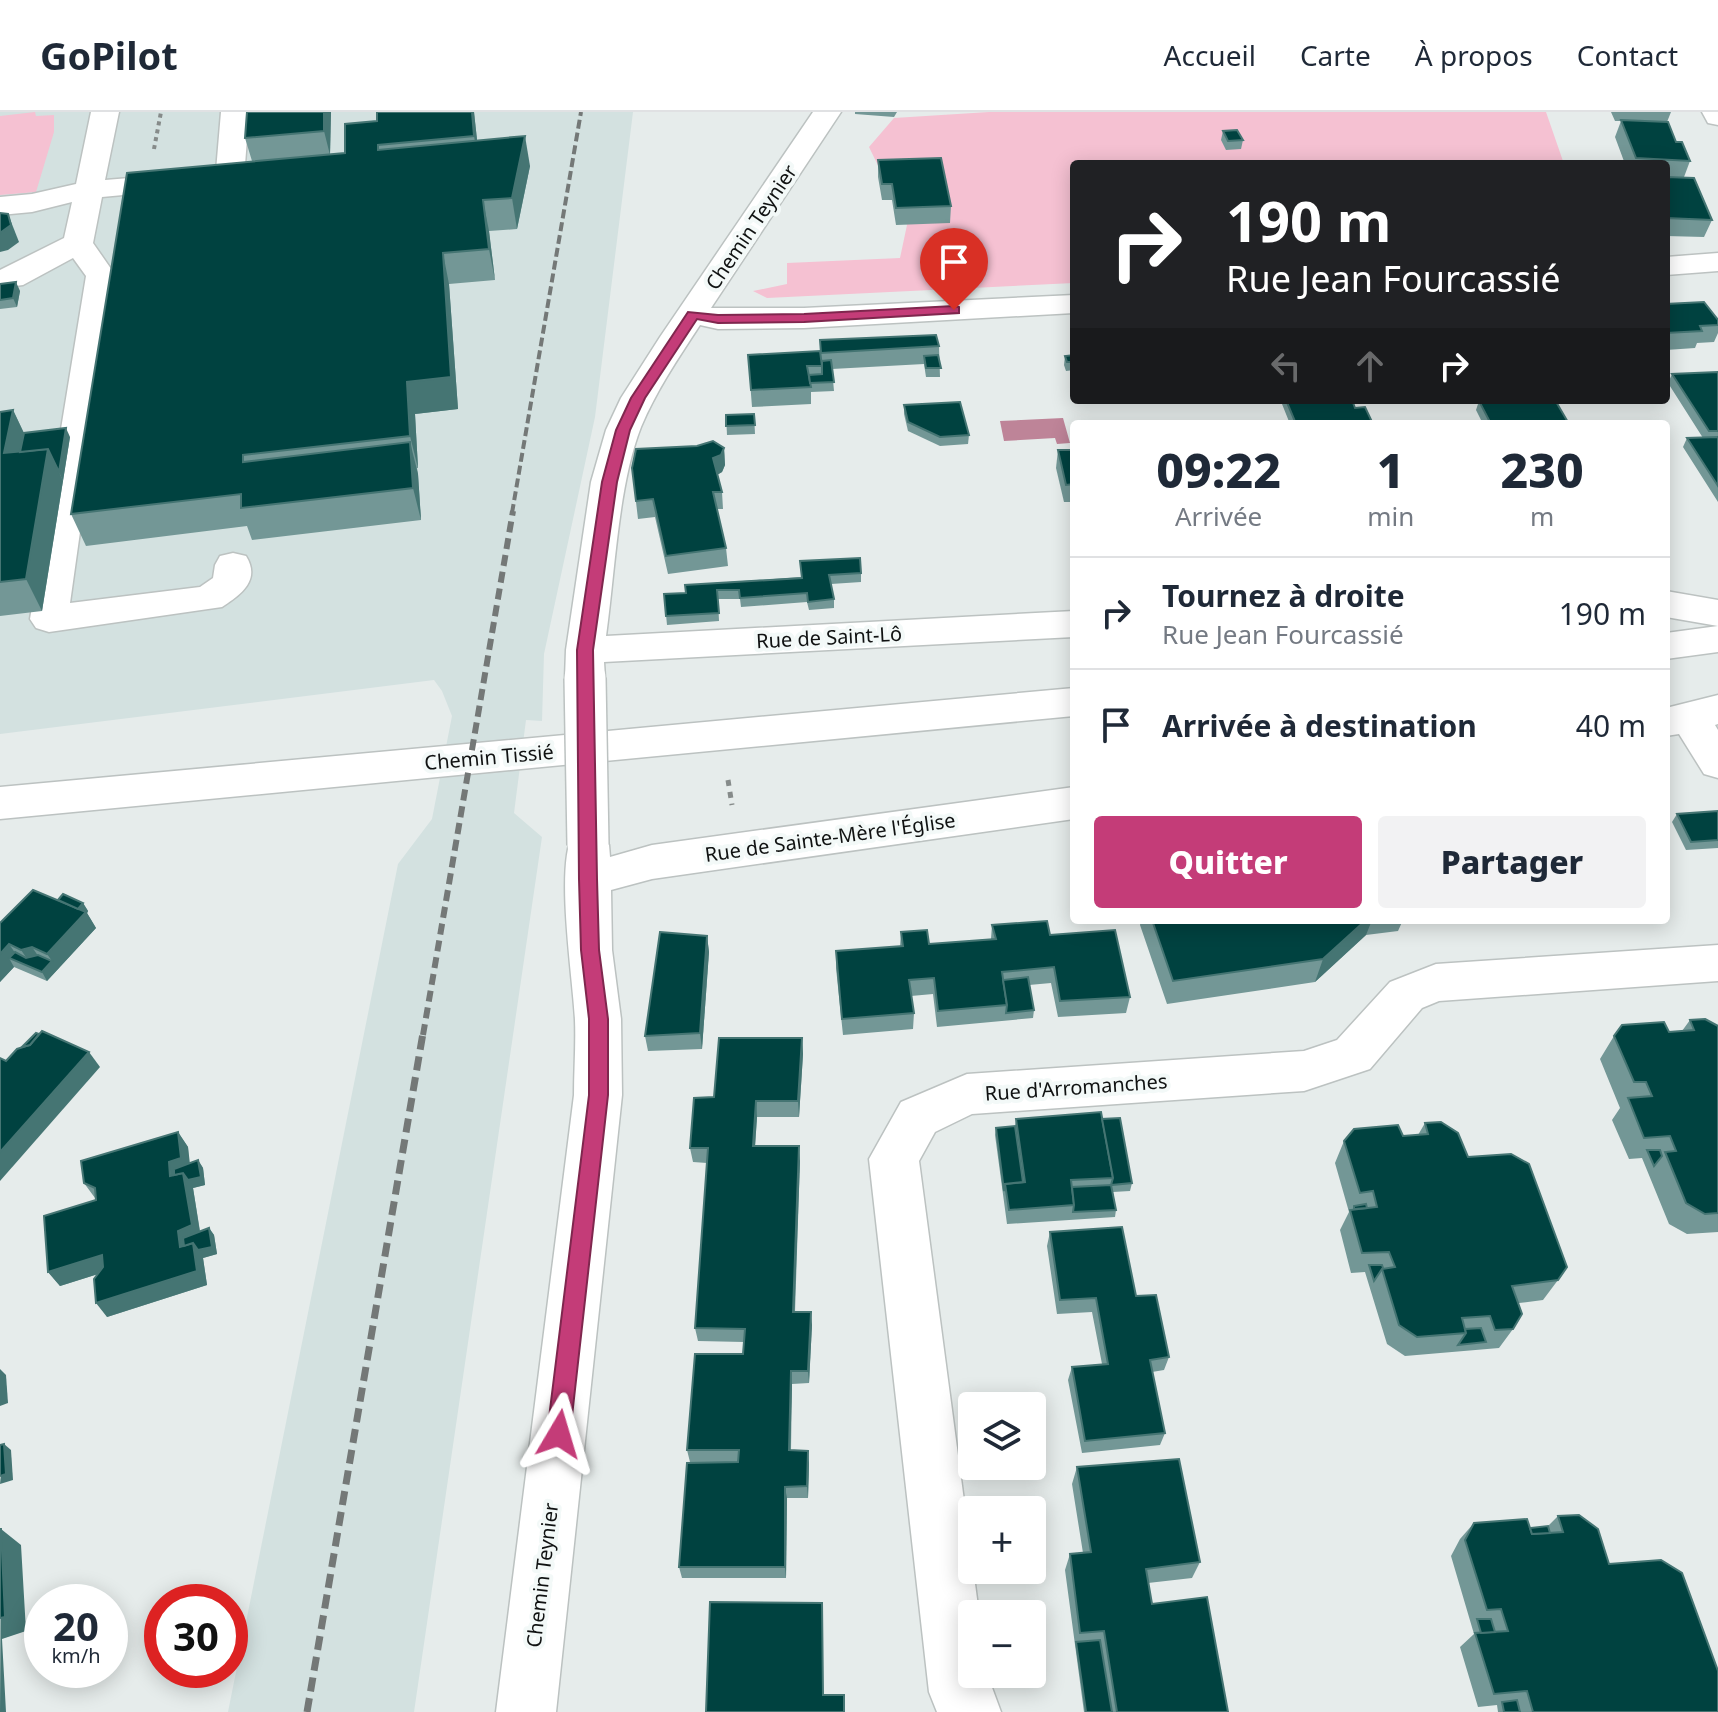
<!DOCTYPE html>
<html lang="fr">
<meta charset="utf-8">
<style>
body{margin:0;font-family:"Noto Sans",sans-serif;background:#f2f2f3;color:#1f2937;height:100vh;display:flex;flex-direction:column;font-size:30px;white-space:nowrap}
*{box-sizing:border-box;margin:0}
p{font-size:26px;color:#747a83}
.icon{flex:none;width:44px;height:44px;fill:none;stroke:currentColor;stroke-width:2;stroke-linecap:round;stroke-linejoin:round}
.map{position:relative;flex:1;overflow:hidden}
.panel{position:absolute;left:1070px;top:308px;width:600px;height:504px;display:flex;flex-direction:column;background:#fff;border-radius:8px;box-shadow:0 4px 20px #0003}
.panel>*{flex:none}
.hud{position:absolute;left:1070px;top:48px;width:600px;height:244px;border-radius:8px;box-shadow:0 4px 20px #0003;background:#202124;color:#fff;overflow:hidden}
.controls{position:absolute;left:958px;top:1280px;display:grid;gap:16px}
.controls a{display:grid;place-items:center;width:88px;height:88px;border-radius:8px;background:#fff;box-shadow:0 4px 20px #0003;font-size:40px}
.speed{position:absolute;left:24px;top:1472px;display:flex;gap:16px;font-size:40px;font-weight:700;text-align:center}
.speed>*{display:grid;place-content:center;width:104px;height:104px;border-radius:50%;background:#fff;box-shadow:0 4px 20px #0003;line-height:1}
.speed small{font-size:20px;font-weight:400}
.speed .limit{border:12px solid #d22;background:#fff;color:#111}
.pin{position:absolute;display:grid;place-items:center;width:68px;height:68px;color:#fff;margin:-82px -34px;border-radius:50% 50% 50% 0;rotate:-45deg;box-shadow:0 0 8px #0007}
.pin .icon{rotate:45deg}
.me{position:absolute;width:88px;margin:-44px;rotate:7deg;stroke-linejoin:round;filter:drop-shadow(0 0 6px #0008)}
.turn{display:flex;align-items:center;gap:28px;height:168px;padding:0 24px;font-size:36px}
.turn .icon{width:104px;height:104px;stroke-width:2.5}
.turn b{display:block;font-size:56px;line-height:68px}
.lanes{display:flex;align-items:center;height:76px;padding:0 24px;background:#0003;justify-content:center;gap:40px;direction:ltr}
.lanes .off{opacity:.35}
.eta{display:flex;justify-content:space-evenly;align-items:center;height:136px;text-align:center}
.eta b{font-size:48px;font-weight:800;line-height:56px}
.button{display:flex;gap:16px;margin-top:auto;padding:16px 24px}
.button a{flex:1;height:92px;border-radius:8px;background:#c43c78;color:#fff;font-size:32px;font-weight:800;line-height:92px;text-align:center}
.button a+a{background:#f2f2f3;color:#1f2937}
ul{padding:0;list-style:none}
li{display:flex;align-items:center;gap:24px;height:112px;padding:0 24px;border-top:2px solid #e0e1e3}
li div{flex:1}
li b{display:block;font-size:30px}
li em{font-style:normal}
header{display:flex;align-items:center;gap:48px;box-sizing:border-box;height:112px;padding:0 40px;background:#fff;border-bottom:2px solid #e0e1e3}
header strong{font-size:38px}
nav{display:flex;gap:44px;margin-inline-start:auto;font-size:28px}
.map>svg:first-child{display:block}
.built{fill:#d3e1e0}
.green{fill:#f5c1d2}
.water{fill:#be8498}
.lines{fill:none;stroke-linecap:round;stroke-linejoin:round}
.minor-casing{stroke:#bcc2c1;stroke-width:3}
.path-far1{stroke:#868b8a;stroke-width:4;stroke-dasharray:4 4;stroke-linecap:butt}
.path{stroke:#868b8a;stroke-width:5;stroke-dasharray:6 6;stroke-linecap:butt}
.minor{fill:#fff;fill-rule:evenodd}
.rail-far2{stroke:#747877;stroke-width:4;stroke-dasharray:9 4;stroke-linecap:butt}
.rail-far1{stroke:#747877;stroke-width:6;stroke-dasharray:11 6;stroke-linecap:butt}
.rail{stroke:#747877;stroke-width:7;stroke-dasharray:14 7;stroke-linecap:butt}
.minor-bridge-casing{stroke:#bcc2c1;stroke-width:44;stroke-linecap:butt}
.minor-bridge{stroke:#fff;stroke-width:41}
.wall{fill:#739796}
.shaded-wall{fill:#457573}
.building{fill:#004240;stroke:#457573;stroke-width:2}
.route{fill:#c43c78;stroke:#7f274e;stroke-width:2}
.labels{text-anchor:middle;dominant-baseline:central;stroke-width:8;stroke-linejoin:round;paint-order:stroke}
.street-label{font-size:20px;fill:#101212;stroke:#f3f9f8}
</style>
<header>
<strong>GoPilot</strong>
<nav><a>Accueil</a><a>Carte</a><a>À propos</a><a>Contact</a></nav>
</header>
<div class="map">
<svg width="1718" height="1600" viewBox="0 0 1718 1600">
<rect width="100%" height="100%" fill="#e6eceb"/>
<polygon class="built" points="0,0 633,0 595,305 544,542 542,609 526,608 514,701 542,725 414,1600 228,1600 398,752 432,707 452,604 442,579 434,568 0,622"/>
<g class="green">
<polygon points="35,0 36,4 54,3 54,20 36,80 0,83 0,4"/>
<polygon points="989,0 1546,0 1564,52 1074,52 1074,171 767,186 753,179 787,172 787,151 900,146 907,113 869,35 894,6"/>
</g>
<polygon class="water" points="1063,306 1070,331 1057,332 1055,326 1004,329 1000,309"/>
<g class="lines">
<g class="minor-casing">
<g id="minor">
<path d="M91,0H119L105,68L216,59L221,0H249L244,66L240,72L102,85L93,131L116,164L70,491L200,475L213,466L215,453L220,444L233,441L246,444C261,468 241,483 222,495L49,520L36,516L30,507L86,164L73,146L23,173L0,176V158L64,126L72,90L32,100L0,103V85L32,82L76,72Z"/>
<path d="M813,0H841L711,196H804L1074,183V201L804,216L718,217L700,213C679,245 656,279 641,315C618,374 615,460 606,524L1074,499V525L604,550L605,566L599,576L585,580L571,576L565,566L566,538L591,370L606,318L621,286L660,225Z"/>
<polygon points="1702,0 1718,0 1718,13 1708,11"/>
<polygon points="1718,141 1718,159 1666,163 1666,145"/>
<polygon points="1666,479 1718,488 1718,514 1666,505"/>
<polygon points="1718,514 1718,540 1666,547 1666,521"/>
<polygon points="1074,576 1074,604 0,707 0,675"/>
<polygon points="1718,583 1718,612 1715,613 1718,618 1718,666 1704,662 1679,622 1666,624 1666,596"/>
<path d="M1074,675V707L652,767L611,778L612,838L621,907L622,983L556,1600H496L574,983C574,958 576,933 575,908C573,866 555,755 573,722L588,717L603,722L609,733L610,745L652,733Z"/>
<polygon points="1718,833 1718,869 1439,889 1422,896 1370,957 1304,979 972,1002 935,1020 919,1049 979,1502 972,1502 972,1562 987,1562 1001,1600 937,1600 929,1580 869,1047 901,990 967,962 1304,939 1337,928 1390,870 1436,852"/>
</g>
</g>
<polyline class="path-far1" points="154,37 161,0"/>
<polyline class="path" points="728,668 732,693"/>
<use href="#minor" class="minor"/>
<polyline class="rail-far2" points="512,401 581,0"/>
<polyline class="rail-far1" points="423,923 513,399"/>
<polyline class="rail" points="307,1600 423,921"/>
<g class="minor-bridge-casing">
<polyline id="minor-bridge" points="585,566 588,733"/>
</g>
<use href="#minor-bridge" class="minor-bridge"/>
</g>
<g class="wall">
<polygon points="331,0 330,42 345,41 474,0 477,28 530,54 517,117 489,119 495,168 449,172 458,297 415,302 418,356 417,356 418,362 421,408 252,428 247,414 86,434 71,402 252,49 245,26"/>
<polygon points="855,0 897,0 894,5 855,2"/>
<polygon points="1611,0 1671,0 1667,10 1676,30 1690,49 1684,65 1712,108 1704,125 1666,124 1666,52 1625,52 1615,25 1621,9 1615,9"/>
<polygon points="1223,19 1243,28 1241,37 1226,38 1221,28"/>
<polygon points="878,48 951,94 950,111 896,113 892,88 882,88 878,65"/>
<polygon points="0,172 20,179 17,195 0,197"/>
<polygon points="1666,192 1718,208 1718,221 1714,230 1697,231 1695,236 1666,238"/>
<polygon points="939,234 940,265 926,265 924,252 832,257 834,279 811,280 811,292 752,295 748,243"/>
<polygon points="1074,243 1074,258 1066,259 1064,253 1065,244"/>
<polygon points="1718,260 1718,390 1683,335 1687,326 1703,326 1668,271 1672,262"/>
<polygon points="1283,288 1352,288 1355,296 1373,312 1290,312 1282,292"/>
<polygon points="1479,289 1569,312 1483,312 1476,298"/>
<polygon points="904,293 969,323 968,332 940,334 908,319 904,302"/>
<polygon points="13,298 24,321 70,325 42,499 0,504 0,300"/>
<polygon points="754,302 755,322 727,323 726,303"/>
<polygon points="724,336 725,353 722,360 717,363 722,380 723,397 717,397 726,436 728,454 668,462 655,405 638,407 632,356"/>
<polygon points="1058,338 1074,338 1074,390 1064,390 1056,356"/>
<polygon points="861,461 861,470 831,472 834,487 834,496 809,498 807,490 741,495 740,487 718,487 719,509 667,513 664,482 686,481 685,473"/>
<polygon points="1718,699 1718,736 1686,738 1672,710 1677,702"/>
<polygon points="58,788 83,791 88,799 87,801 96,816 47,869 14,855 0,870 0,811"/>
<polygon points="1141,808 1403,808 1398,819 1366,823 1315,870 1167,892 1140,813"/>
<polygon points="1453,808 1497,808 1455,811"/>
<polygon points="992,813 1050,823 1130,885 1126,901 1058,905 1051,871 1029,873 1034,898 1033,906 937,915 933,882 911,884 914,901 913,917 843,923 836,856 836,839 900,835 901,820 929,832 991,827"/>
<polygon points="707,824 709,840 702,937 648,939 645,924"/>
<polygon points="1690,908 1718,914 1718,1120 1687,1122 1669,1112 1642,1046 1629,1047 1612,1008 1620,996 1600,947 1614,924 1682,919"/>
<polygon points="802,926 803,942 799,1005 757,1005 755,1034 800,1049 795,1200 812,1213 809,1271 792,1272 791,1338 809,1351 808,1386 787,1386 786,1466 682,1466 679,1455 738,1350 690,1350 687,1338 743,1242 744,1230 698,1229 695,1216 707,1051 693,1050 690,1036 714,985"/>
<polygon points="1016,1007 1102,1007 1132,1071 1130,1079 1113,1080 1116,1098 1115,1105 1007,1112 995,1023 996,1016 1015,1014"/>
<polygon points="1425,1011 1468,1045 1558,1168 1543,1188 1519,1191 1513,1217 1499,1236 1405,1244 1387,1232 1365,1160 1351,1161 1340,1118 1349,1100 1335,1051 1344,1029 1418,1023"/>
<polygon points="178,1020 188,1035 189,1051 198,1048 203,1056 205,1073 193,1076 200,1119 209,1116 214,1123 217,1142 203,1146 207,1173 107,1205 98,1162 60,1174 48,1160 96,1088 95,1086 84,1071"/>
<polygon points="1050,1120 1136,1184 1169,1245 1164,1258 1152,1260 1165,1321 1160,1333 1082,1341 1068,1268 1072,1255 1102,1252 1092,1200 1057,1202 1047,1134"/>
<polygon points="1077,1355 1200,1450 1192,1466 1148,1471 1152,1492 1228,1600 1084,1600 1065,1458 1070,1442 1083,1441 1072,1372"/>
<polygon points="1558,1404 1609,1452 1718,1600 1498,1600 1497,1593 1478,1595 1460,1535 1474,1522 1451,1444 1460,1427 1474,1411 1530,1416 1548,1414"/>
</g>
<g class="shaded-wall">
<polygon points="324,0 331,0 330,43 324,19"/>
<polygon points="472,0 474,0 480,55 474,24"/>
<polygon points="525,24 530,54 517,117 512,86"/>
<polygon points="483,88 489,119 495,168 489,137"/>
<polygon points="8,102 19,130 8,138 0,140 0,121"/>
<polygon points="443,141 449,172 458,297 415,302 418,356 410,324 407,270"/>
<polygon points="16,170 20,179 17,195 13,186"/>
<polygon points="13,298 28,330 21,364 4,341"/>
<polygon points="66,316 70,325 63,369 59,360"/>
<polygon points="410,330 418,362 421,408 413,376"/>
<polygon points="724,336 725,353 722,360 715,364 713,346"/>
<polygon points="48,337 63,369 42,499 26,467"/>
<polygon points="83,791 88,799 87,801 96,816 47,869 42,860 52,849 47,842 73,801"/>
<polygon points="1366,808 1372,808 1366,823 1315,870 1323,847"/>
<polygon points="707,824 709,840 702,937 700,921"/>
<polygon points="9,832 20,848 9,846 14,855 0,870 0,842"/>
<polygon points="32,835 43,851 32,854 21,838"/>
<polygon points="802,926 803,942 799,1005 798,989"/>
<polygon points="89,940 100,955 0,1069 0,1040"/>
<polygon points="756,989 757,1005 754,1049 753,1034"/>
<polygon points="178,1020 188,1035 191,1061 198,1048 203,1056 205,1073 193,1076 201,1127 209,1116 214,1123 217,1142 203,1146 207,1173 107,1205 96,1191 180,1135 169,1050"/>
<polygon points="799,1034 800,1049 794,1213 793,1200"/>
<polygon points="102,1143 114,1157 60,1174 48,1160"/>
<polygon points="811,1200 812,1213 809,1271 808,1259"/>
<polygon points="0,1257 6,1263 8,1291 0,1294"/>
<polygon points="791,1259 792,1272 790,1350 789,1338"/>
<polygon points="4,1332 11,1338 13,1368 0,1372"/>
<polygon points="808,1339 809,1351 808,1386 807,1374"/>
<polygon points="785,1375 787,1386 786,1466 785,1455"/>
<polygon points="1,1417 21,1433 26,1519 2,1527 6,1600 0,1600"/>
</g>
<g class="building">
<polygon points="247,0 324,0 324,19 245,26"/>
<polygon points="377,0 472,0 474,24 378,33 378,38 525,24 512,86 483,88 489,137 443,141 451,265 407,270 410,324 243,343 243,350 410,330 413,376 241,396 241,382 71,402 127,61 345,41 345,12 377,9"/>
<polygon points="1621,8 1668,10 1676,30 1682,30 1690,49 1636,46"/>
<polygon points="1237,18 1243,28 1228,29 1223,19"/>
<polygon points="941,46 951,94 896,96 892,72 882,72 878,48"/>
<polygon points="1666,65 1694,66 1712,108 1666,106"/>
<polygon points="0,101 8,102 11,113 0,121"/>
<polygon points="16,170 13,186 0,188 0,172"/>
<polygon points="1704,190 1718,208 1718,213 1700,214 1702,219 1666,221 1666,192"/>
<polygon points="936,223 939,234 821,241 820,228"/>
<polygon points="820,239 822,254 807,254 811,275 751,278 748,243"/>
<polygon points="938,243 941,256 926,256 924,244"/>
<polygon points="1074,243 1074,250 1067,250 1065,244"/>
<polygon points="831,248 834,270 810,271 809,263 822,262 822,249"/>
<polygon points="1718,260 1718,319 1709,319 1672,262"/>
<polygon points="1286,288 1352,288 1355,296 1365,295 1373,312 1296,312"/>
<polygon points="1496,288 1555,288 1569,312 1491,312 1479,289"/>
<polygon points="960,290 969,323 940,325 908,310 904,293"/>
<polygon points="13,298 4,341 48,337 26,467 0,470 0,300"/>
<polygon points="754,302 755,313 726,314 726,303"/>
<polygon points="66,316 59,360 48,337 20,340 24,321"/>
<polygon points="1718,325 1718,374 1687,326"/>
<polygon points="713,329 724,336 721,343 713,346 722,380 713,380 726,436 666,444 653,387 636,389 632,356 636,337 697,334"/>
<polygon points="1058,338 1074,338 1074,372 1066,373"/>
<polygon points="860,446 861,461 829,463 834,487 808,490 807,481 740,486 739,478 717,478 719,501 666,504 664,482 686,481 685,473 802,466 800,449"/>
<polygon points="1718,699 1718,728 1691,730 1677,702"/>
<polygon points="33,778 86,800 47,842 32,835 21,838 9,832 0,842 0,811"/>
<polygon points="63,782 83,791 78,797 58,788"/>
<polygon points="1152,808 1366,808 1323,847 1173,869"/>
<polygon points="1047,809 1050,823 1115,818 1130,885 1060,889 1054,855 1002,860 1007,893 938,899 934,866 909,868 914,901 842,907 836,839 903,834 901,820 927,818 929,832 996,827 992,813"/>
<polygon points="660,820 707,824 700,921 645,924"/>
<polygon points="15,840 26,846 38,843 52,849 42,860 9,846"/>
<polygon points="1028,865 1034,898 1006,901 1007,893 1003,868"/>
<polygon points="1705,907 1718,914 1718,1101 1705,1102 1686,1091 1665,1040 1676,1039 1670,1024 1644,1026 1628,986 1652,984 1646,970 1634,970 1614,924 1622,913 1664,910 1669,920 1694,918 1690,908"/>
<polygon points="42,919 89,940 0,1040 0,946 6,949 17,937 30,933"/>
<polygon points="36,921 39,922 30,933 22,935"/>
<polygon points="719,926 802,926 798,989 756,989 753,1034 799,1034 793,1200 811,1200 808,1259 791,1259 789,1338 808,1339 807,1374 785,1375 785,1455 679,1455 687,1351 738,1350 739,1338 687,1338 695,1242 743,1242 745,1217 695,1216 708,1036 690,1036 694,986 714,985"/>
<polygon points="1101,1000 1113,1066 1071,1068 1074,1093 1009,1098 1005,1072 1025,1070 1016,1007"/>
<polygon points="1120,1006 1132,1071 1111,1073 1113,1066 1102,1007"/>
<polygon points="1441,1010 1458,1021 1468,1045 1511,1042 1529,1052 1567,1155 1558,1168 1512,1174 1522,1202 1513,1217 1495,1218 1490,1204 1462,1206 1466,1221 1417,1225 1399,1213 1382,1157 1395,1155 1389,1140 1362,1141 1350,1098 1377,1095 1373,1079 1360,1081 1344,1029 1354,1017 1398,1013 1403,1024 1428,1022 1425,1011"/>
<polygon points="1015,1014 1023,1070 1005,1072 1004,1079 996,1016"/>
<polygon points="178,1020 181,1046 169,1050 170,1064 183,1061 192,1113 178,1119 180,1135 193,1131 197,1159 96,1191 94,1167 103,1155 102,1143 48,1160 44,1104 96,1088 95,1076 84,1071 81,1049"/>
<polygon points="1647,1038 1660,1038 1662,1044 1654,1054"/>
<polygon points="198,1048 201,1065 188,1068 183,1061 174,1063 174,1057"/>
<polygon points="1111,1073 1116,1098 1073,1100 1074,1093 1072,1075"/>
<polygon points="1366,1092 1367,1096 1354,1097 1354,1094"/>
<polygon points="1122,1115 1136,1184 1156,1183 1169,1245 1150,1248 1165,1321 1085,1329 1072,1255 1108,1252 1096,1186 1060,1188 1050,1120"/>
<polygon points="209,1116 212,1135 198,1138 193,1131 184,1134 183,1126"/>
<polygon points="1369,1153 1382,1153 1383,1156 1382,1157 1374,1169"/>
<polygon points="1481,1216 1486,1230 1458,1233 1466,1221 1465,1217"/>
<polygon points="4,1332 6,1362 0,1364 0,1333"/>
<polygon points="1179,1347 1200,1450 1146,1457 1152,1492 1207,1485 1228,1600 1117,1600 1104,1519 1080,1521 1070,1442 1091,1440 1077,1355"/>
<polygon points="1579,1403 1598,1417 1609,1452 1661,1448 1682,1461 1718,1559 1718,1600 1533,1600 1527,1579 1494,1582 1475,1521 1508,1519 1501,1497 1487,1498 1465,1428 1474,1411 1527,1407 1532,1422 1563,1420 1558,1404"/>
<polygon points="1548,1414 1550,1421 1532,1422 1530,1416"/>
<polygon points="0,1417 1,1417 5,1505 0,1506"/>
<polygon points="710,1490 822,1491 823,1583 844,1583 844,1600 706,1600"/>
<polygon points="1477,1507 1491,1507 1495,1520 1481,1521"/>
<polygon points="1100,1528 1112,1600 1086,1600 1076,1530"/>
<polygon points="1517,1588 1520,1600 1504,1600 1502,1590"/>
</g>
<polygon class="route" points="954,194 959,195 959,201 804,210 718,211 697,207 645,286 630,318 617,370 593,538 597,767 599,838 608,907 608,983 570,1322 567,1330 559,1334 551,1330 547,1322 589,983 589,907 581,838 579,767 577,538 602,370 616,318 631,286 688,200 718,203 804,202"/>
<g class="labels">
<g class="street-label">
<text transform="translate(751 115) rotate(-56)">Chemin Teynier</text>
<text transform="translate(829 525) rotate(-3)">Rue de Saint-Lô</text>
<text transform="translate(489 645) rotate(-5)">Chemin Tissié</text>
<text transform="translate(830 725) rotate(-8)">Rue de Sainte-Mère l'Église</text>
<text transform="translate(1076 975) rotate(-4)">Rue d'Arromanches</text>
<text transform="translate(542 1463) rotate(-83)">Chemin Teynier</text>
</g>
</g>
</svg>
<div class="controls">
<a><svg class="icon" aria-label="layers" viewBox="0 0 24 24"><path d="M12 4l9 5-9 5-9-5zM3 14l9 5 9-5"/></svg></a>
<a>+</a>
<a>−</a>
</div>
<div class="speed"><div>20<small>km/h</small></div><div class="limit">30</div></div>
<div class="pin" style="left:954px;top:198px;background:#d93025"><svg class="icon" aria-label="arrive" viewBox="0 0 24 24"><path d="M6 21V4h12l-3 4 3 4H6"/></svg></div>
<svg class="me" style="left:559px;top:1322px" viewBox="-20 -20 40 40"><path d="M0-17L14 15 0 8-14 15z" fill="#c43c78" stroke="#fff" stroke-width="4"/></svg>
<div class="hud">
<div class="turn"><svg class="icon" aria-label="right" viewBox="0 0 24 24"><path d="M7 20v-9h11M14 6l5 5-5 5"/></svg><div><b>190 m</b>Rue Jean Fourcassié</div></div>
<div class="lanes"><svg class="icon off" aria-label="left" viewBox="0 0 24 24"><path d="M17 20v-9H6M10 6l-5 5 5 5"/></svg><svg class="icon off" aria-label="ahead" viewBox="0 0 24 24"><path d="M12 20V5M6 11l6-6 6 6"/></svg><svg class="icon" aria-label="right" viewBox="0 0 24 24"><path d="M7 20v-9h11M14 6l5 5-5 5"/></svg></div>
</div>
<section class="panel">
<div class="eta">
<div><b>09:22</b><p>Arrivée</p></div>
<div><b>1</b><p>min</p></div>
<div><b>230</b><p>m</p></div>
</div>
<ul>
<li><svg class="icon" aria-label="right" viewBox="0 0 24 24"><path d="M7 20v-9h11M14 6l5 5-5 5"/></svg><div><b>Tournez à droite</b><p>Rue Jean Fourcassié</p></div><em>190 m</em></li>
<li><svg class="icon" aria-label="arrive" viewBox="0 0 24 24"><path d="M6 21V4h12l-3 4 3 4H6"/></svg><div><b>Arrivée à destination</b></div><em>40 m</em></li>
</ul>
<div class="button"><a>Quitter</a><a>Partager</a></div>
</section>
</div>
